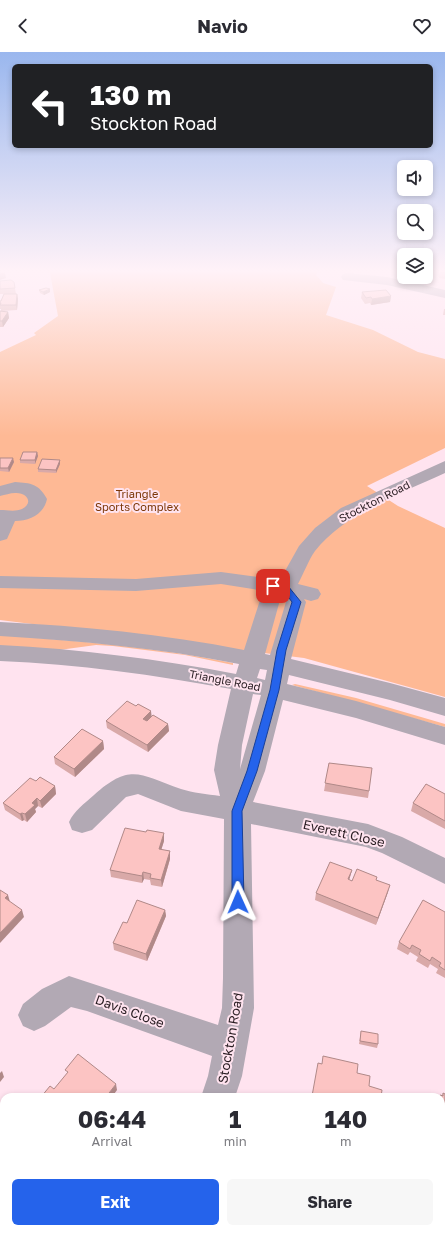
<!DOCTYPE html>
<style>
body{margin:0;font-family:"Golos Text",sans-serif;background:#f7f7f7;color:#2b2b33;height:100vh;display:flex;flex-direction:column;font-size:15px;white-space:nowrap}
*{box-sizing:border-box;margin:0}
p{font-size:13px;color:#7c7c81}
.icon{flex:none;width:22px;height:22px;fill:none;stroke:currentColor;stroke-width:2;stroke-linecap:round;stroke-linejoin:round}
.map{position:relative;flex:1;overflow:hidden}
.details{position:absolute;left:0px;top:1041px;width:445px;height:140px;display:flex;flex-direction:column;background:#fff;border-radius:12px 12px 0 0;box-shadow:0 2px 6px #0003}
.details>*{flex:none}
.top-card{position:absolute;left:12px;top:12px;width:421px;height:84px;border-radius:6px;box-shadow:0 2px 6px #0003;background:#202124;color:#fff;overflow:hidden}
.fabs{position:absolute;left:397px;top:108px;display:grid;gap:8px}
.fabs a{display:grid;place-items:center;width:36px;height:36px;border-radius:6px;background:#fff;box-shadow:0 2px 6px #0003;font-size:20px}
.pin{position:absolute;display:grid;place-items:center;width:34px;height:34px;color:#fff;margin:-17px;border-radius:8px;box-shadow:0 2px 6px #0006}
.me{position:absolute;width:44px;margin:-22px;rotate:359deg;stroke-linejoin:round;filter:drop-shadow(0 0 3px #0008)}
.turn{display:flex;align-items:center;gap:14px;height:84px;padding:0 12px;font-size:18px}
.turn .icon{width:52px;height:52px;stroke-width:2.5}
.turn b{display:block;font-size:28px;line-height:34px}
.eta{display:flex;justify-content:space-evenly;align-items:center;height:68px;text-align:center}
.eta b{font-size:24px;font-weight:700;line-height:28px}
.button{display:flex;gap:8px;margin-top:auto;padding:8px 12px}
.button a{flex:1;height:46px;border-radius:6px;background:#2563eb;color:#fff;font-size:16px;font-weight:700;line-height:46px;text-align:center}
.button a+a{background:#f7f7f7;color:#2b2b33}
header{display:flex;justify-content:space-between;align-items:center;height:52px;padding:0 12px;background:#fff;font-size:18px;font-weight:700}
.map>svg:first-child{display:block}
.green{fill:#feb995}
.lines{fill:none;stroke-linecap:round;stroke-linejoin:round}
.minor{fill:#b2a9b4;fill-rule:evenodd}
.wall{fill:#d9a9a8}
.shaded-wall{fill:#b08988}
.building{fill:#fcc4c3;stroke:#b08988}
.route{fill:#2563eb;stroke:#184099}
.labels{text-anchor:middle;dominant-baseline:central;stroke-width:4;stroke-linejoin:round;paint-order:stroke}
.park-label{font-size:11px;fill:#7c3707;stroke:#ffe3ef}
.street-label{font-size:11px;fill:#281c21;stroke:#ffe3ef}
.near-street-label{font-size:13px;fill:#281c21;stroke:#ffe3ef}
</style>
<header><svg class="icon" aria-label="back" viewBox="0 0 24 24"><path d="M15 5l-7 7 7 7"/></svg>Navio<svg class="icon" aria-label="heart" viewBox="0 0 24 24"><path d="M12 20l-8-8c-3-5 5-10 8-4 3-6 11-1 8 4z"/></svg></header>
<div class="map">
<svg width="445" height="1181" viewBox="0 0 445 1181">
<rect width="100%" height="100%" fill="#ffe3ef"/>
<g class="green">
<polygon points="44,218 313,218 318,220 316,223 323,231 336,235 326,263 373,278 418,300 445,307 445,396 367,434 398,454 445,476 445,645 304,606 0,568 0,300 36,283 34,281 58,264 50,221"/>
<path d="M0,583C79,589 156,595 233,611V613L185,603L113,594L96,593L59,598L0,595Z"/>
<polygon points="295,632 356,646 445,672 445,675 292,633"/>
</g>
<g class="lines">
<g class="minor">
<polygon points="347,221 387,225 445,238 445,246 387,233 343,228 341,225 343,222"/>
<path d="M445,409V421C402,441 345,461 315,499C308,509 304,521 298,532L318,537L321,542L318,547L311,549L304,547L306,550L291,607L390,631L445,646V664L390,648L289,623L287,632L356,649L445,675V693L356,666L283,648L265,719L253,750L368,772L402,785L445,806V832L382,801L366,795L251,772L254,956L242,1024L235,1045H201L208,1024L212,1004L87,959L71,955L45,974L34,979L23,974L18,963L23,952L42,937L69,924L218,973L222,956L223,926L224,767L181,759L138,742L126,745L92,778L82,781L72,778L69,770C74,759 84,752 94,743C131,710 140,723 181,737C193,741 207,742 220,744L214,718L218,693L231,637C155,623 78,612 0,609V593C79,597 158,607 236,622L239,612C160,596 80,589 0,584V570C82,574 163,582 244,598L261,545L266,539L221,532L136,539L0,536V524L136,527L221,520L280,528L299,494L315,476L341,456ZM283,546L286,550L270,603L265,602L280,548ZM260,617L267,618L265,628L257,626ZM253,642L261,643L240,717L242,693Z"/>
<path d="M15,430C31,431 39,432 47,447C44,462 30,469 15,469L7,487L0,489V458C7,458 15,460 22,457C34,451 27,440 15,441C10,441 5,443 0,444V434Z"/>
<polygon points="441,1174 444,1181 396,1181 394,1177 441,1177"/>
<polygon points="156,1177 194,1177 193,1181 155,1181"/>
</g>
</g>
<g class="wall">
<polygon points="445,218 445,227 439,226 440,220"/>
<polygon points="0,229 14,230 16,242 17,242 18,247 17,258 1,259 1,257 0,257 0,249 1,249 4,242 0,242"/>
<polygon points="39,238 50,240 44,243 40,241"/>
<polygon points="362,240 391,244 390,250 371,253 370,251 365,252 361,246"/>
<polygon points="444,257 445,257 445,263 443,263"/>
<polygon points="0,259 8,260 9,266 3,275 0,275"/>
<polygon points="37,400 38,404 35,412 20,411 20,408"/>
<polygon points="0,406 14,410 9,420 0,419"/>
<polygon points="60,412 56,421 38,420 38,417"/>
<polygon points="152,665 168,672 169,679 148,700 107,676 106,669"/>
<polygon points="103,689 104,697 75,725 55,712 54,705"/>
<polygon points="329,711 369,739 368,746 324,739"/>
<polygon points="36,729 55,734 56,742 42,756 38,754 35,757 36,760 27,770 24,768 22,769 5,758 3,751"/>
<polygon points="445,742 445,777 411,759 413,751"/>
<polygon points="146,780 164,781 164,789 161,798 170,799 170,807 162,835 151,833 150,828 144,827 142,831 111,825 110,818"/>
<polygon points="352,818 349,828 352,829 376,828 388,840 376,873 315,848 316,841"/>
<polygon points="165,858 166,864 147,909 114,898 113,891 127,871"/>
<polygon points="445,860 445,926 436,921 438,917 430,912 428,916 416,909 418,905 410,900 408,903 397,897 399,890"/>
<polygon points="361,979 378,992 377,996 359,992"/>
<polygon points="443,1041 445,1042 445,1090 441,1089 441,1045 439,1045 440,1043 442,1044"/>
</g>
<g class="shaded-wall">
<polygon points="5,221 6,226 0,228 0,222"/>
<polygon points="50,237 50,240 44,243 43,240"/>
<polygon points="17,242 18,247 17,258 16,253"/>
<polygon points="391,244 390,250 371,253 372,247"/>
<polygon points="8,260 9,266 3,275 2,269"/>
<polygon points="37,400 38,404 35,412 35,408"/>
<polygon points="13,406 14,410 9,420 8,416"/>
<polygon points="60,408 60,412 56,421 56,418"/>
<polygon points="151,659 152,667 144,674 143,667"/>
<polygon points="168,672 169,679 148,700 147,693"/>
<polygon points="103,689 104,697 75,725 74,717"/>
<polygon points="55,734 56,742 42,756 40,749"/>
<polygon points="37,746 38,754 35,757 36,760 27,770 25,762 32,751"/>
<polygon points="22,761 24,768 22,769 20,762"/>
<polygon points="164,781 164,789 159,805 159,797"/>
<polygon points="170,799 170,807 162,835 161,828"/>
<polygon points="352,818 350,825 347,834 348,827"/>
<polygon points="143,820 144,827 142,831 142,824"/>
<polygon points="390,833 388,840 376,873 378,866"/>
<polygon points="8,843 10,850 5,846"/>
<polygon points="22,858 24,865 0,891 0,881"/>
<polygon points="165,858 166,864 147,909 146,902"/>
<polygon points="2,1019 4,1025 0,1030 0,1021"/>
<polygon points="116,1032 117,1038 112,1045 106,1045"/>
<polygon points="25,1177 29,1177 28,1181 23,1181"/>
</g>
<g class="building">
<polygon points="0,218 3,218 5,221 0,222"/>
<polygon points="443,218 445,218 445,221 440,220"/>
<polygon points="11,228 14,230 15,236 0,237 0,229"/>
<polygon points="46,236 50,237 43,240 39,238"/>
<polygon points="386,238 391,244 372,247 371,245 366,246 362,240"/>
<polygon points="4,242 17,242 16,253 0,253 1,251 0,251 0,249 1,249"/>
<polygon points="0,259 8,260 2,269 0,269"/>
<polygon points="23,400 37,400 35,408 20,408"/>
<polygon points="0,406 13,406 8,416 0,416"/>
<polygon points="42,407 60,408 56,418 38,417"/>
<polygon points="127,649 136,654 138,652 151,659 143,667 147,669 153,663 168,672 147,693 106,669"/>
<polygon points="82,677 103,689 74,717 54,705"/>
<polygon points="329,711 372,716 369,739 325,731"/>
<polygon points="40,725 55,734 40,749 37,746 32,751 35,753 25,762 22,761 20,762 3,751 30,726 36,729"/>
<polygon points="426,732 445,742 445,769 413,751"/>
<polygon points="125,776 146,780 147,778 164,781 159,797 170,799 161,828 150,826 151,822 143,820 142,824 110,818"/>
<polygon points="330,810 352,818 348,827 352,829 357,817 377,825 376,828 390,833 378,866 316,841"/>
<polygon points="0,838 8,843 5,846 22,858 0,881"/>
<polygon points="137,848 165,858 146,902 113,891 123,870 127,871"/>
<polygon points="423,848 445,860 445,918 439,914 441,911 432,905 430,909 419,902 421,898 412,893 410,897 399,890"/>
<polygon points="361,979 378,982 378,992 360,989"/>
<polygon points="78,1002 116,1032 106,1045 41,1045 50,1034 54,1037 68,1020 65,1018"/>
<polygon points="323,1004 358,1012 357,1021 370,1024 369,1034 382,1038 381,1045 316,1045 312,1044 318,1011 322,1012"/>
<polygon points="443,1041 445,1042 445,1084 441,1082 441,1045 440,1045 440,1043 443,1044"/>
<polygon points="0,1130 4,1131 4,1177 25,1177 23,1181 0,1181"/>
</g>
<linearGradient id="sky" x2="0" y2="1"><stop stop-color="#9ab7ee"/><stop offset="0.57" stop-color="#fff2f8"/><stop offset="1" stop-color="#fff2f8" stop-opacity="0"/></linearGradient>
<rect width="445" height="384" fill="url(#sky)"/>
<polygon class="route" points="273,531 288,534 301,550 286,598 279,638 257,719 242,759 244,850 243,854 238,855 234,854 232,850 232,759 247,719 270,638 277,598 292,550 283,538 270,535 269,534"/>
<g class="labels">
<g class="park-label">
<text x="137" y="441">Triangle<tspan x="137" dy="13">Sports Complex</tspan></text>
</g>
<g class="street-label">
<text transform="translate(374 449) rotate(-27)">Stockton Road</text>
<text transform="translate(225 628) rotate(11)">Triangle Road</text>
</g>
<g class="near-street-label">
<text transform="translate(344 781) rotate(13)">Everett Close</text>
<text transform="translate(130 959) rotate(20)">Davis Close</text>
<text transform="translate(230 986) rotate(-80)">Stockton Road</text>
</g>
</g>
</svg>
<div class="fabs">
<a><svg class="icon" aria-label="sound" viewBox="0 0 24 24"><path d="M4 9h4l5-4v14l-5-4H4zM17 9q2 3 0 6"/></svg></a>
<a><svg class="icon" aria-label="search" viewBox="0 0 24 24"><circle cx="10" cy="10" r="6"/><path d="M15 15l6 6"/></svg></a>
<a><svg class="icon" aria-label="layers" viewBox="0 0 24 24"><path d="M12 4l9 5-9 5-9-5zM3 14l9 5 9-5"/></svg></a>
</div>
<div class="pin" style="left:273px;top:534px;background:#d93025"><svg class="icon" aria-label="arrive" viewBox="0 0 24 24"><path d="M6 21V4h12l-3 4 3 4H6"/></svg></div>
<svg class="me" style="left:238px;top:850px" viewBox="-20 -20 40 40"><path d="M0-17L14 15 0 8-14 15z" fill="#2563eb" stroke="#fff" stroke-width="4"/></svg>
<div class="top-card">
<div class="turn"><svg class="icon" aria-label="left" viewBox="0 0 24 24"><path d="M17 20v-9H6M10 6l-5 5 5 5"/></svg><div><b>130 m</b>Stockton Road</div></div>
</div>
<section class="details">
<div class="eta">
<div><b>06:44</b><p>Arrival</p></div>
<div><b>1</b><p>min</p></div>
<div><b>140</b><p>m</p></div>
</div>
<div class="button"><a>Exit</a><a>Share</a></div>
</section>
</div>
